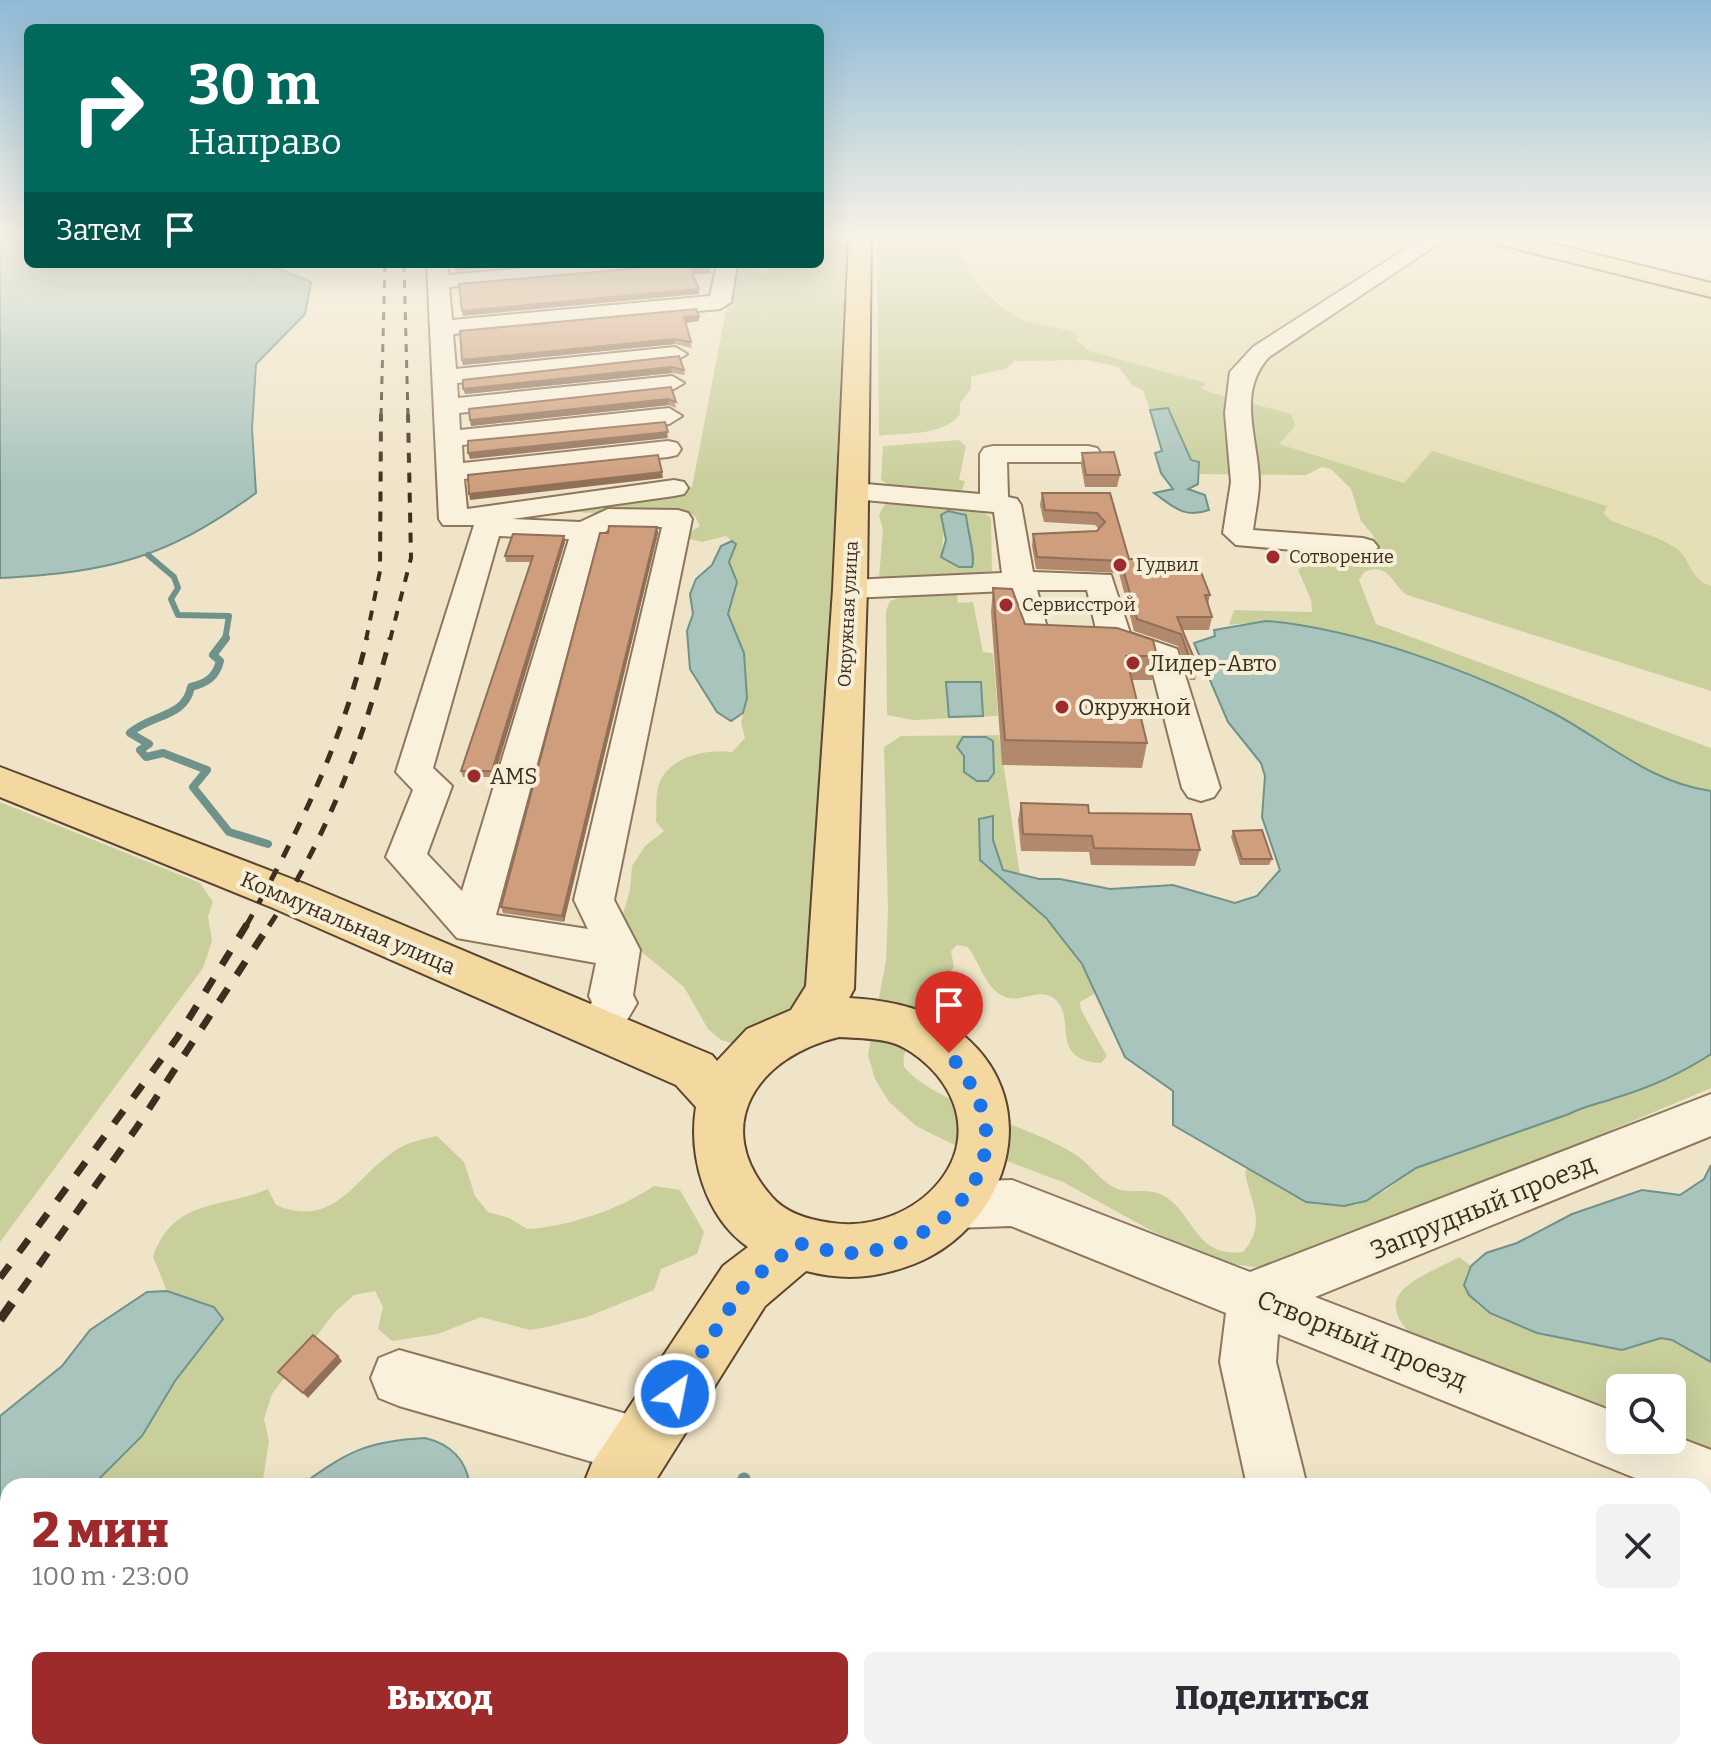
<!DOCTYPE html>
<html lang="ru">
<meta charset="utf-8">
<style>
body{margin:0;font-family:Bitter,serif;background:#f2f2f3;color:#2b2b33;height:100vh;display:flex;flex-direction:column;font-size:30px;white-space:nowrap}
*{box-sizing:border-box;margin:0}
p{font-size:26px;color:#7c7c81}
.icon{flex:none;width:44px;height:44px;fill:none;stroke:currentColor;stroke-width:2;stroke-linecap:round;stroke-linejoin:round}
.map{position:relative;flex:1;overflow:hidden}
.sheet{position:absolute;left:0px;top:1478px;width:1712px;height:282px;display:flex;flex-direction:column;background:#fff;border-radius:24px 24px 0 0;box-shadow:0 8px 32px #0002}
.sheet>*{flex:none}
.hud{position:absolute;left:24px;top:24px;width:800px;height:244px;border-radius:12px;box-shadow:0 8px 32px #0002;background:#00695c;color:#fff;overflow:hidden}
.buttons{position:absolute;left:1606px;top:1374px;display:grid;gap:16px}
.buttons a{display:grid;place-items:center;width:80px;height:80px;border-radius:12px;background:#fff;box-shadow:0 8px 32px #0002;font-size:40px}
.pin{position:absolute;display:grid;place-items:center;width:68px;height:68px;color:#fff;margin:-82px -34px;border-radius:50% 50% 50% 0;rotate:-45deg;box-shadow:0 0 8px #0007}
.pin .icon{rotate:45deg}
.me{position:absolute;width:88px;margin:-44px;rotate:33deg;stroke-linejoin:round;filter:drop-shadow(0 0 6px #0008)}
.turn{display:flex;align-items:center;gap:28px;height:168px;padding:0 32px;font-size:36px}
.turn .icon{width:104px;height:104px;stroke-width:2.5}
.turn b{display:block;font-size:56px;line-height:68px}
.then{display:flex;align-items:center;height:76px;padding:0 32px;background:#0003;gap:16px;font-size:30px}
.round{display:grid;place-items:center;flex:none;width:84px;height:84px;border-radius:12px;background:#f2f2f3}
.head{display:flex;align-items:center;justify-content:space-between;height:136px;padding:0 32px}
h1{font-size:48px;font-weight:800;line-height:60px;color:#9e2a2b}
.action{display:flex;gap:16px;margin-top:auto;padding:16px 32px}
.action a{flex:1;height:92px;border-radius:12px;background:#9e2a2b;color:#fff;font-size:32px;font-weight:800;line-height:92px;text-align:center}
.action a+a{background:#f2f2f3;color:#2b2b33}
.map>svg:first-child{display:block}
.farmland{fill:#e6deb5}
.green{fill:#c9cf9b;fill-rule:evenodd}
.water{fill:#a9c4bc;stroke:#6f938a;stroke-width:2}
.lines{fill:none;stroke-linecap:round;stroke-linejoin:round}
.stream-far2{stroke:#6f938a;stroke-width:6}
.stream-far1{stroke:#6f938a;stroke-width:8}
.stream{stroke:#6f938a;stroke-width:13}
.minor-casing{stroke:#8d765c;stroke-width:4}
.major-casing{stroke:#5b4430;stroke-width:4}
.minor{fill:#faf1dc;fill-rule:evenodd}
.major{fill:#f3d9a0;fill-rule:evenodd}
.rail-far4{stroke:#3d2e20;stroke-width:3;stroke-dasharray:8 8;stroke-linecap:butt}
.rail-far3{stroke:#3d2e20;stroke-width:4;stroke-dasharray:10 10;stroke-linecap:butt}
.rail-far2{stroke:#3d2e20;stroke-width:5;stroke-dasharray:13 13;stroke-linecap:butt}
.rail-far1{stroke:#3d2e20;stroke-width:7;stroke-dasharray:16 16;stroke-linecap:butt}
.rail{stroke:#3d2e20;stroke-width:9;stroke-dasharray:21 21;stroke-linecap:butt}
.wall{fill:#b2896c}
.shaded-wall{fill:#916f58}
.building{fill:#cf9f7d;stroke:#916f58;stroke-width:2}
.route{stroke:#1a73e8;stroke-width:14;stroke-dasharray:0 25.2}
.poi-dot{fill:#9e2a2b;stroke:#f7eed8;stroke-width:3}
.labels{text-anchor:middle;dominant-baseline:central;stroke-width:8;stroke-linejoin:round;paint-order:stroke}
.far-poi-label{font-size:18px;fill:#3d2e20;stroke:#f7eed8;text-anchor:start}
.far-street-label{font-size:18px;fill:#3d2e20;stroke:#f7eed8}
.poi-label{font-size:22px;fill:#3d2e20;stroke:#f7eed8;text-anchor:start}
.street-label{font-size:22px;fill:#3d2e20;stroke:#f7eed8}
.near-street-label{font-size:26px;fill:#3d2e20;stroke:#f7eed8}
</style>
<div class="map">
<svg width="1711" height="1759" viewBox="0 0 1711 1759">
<rect width="100%" height="100%" fill="#f0e4c8"/>
<polygon class="farmland" points="956,239 1491,239 1711,293 1711,586 1696,578 1684,556 1669,543 1610,520 1604,513 1606,506 1404,483 1278,444 1265,409 1089,351 1065,329 1031,322 1010,313 968,269"/>
<g class="green">
<path d="M820,239H847L814,957L802,1005L738,1045L721,1040L708,1029L684,987L631,943L622,917L630,890L632,866L645,846L664,831L656,822C657,810 655,795 659,784C669,756 707,749 732,752L745,738L741,723L747,698L744,653L728,614L735,578L729,562L736,544L726,536L702,542L690,539V532L700,526L695,516L688,513C665,508 588,517 578,511L579,508L692,487L735,264H757L753,272L763,274L780,264H820Z"/>
<path d="M877,239H956C964,271 993,308 1024,320C1040,326 1057,326 1073,332L1079,336L1076,340L1089,351L1206,383L1201,388L1213,393L1291,414L1295,426L1279,444L1404,483L1432,451L1607,506L1604,513L1610,520C1627,528 1673,540 1683,555C1692,568 1693,580 1711,586V691L1407,595C1392,585 1389,561 1364,572L1359,580L1376,624L1711,748V791C1653,784 1610,745 1560,717C1479,671 1321,612 1229,625L1234,610L1312,612L1311,600L1298,570C1322,547 1353,568 1378,548L1373,535L1361,521L1351,489L1331,469L1322,467L1306,475L1200,474L1199,462L1191,460L1169,408L1150,410L1143,390L1132,385L1119,367L1087,360L1014,361L1006,369L971,376V389L960,403V414C942,437 906,432 879,436Z"/>
<polygon points="959,440 966,446 959,480 965,481 961,493 893,487 881,480 883,446"/>
<path d="M892,502L983,512L991,518L992,571L883,581L879,578L883,530L879,515L884,505ZM955,511L966,515V533L974,562L962,568L941,557C944,540 943,528 945,512Z"/>
<polygon points="906,595 957,595 958,603 973,602 983,652 993,653 998,716 913,720 887,715 886,611 890,601"/>
<path d="M999,735L1020,875L1003,870L993,840V817L980,860C1026,899 1071,936 1096,993L1080,1002L1081,1010L1107,1056L1101,1063C1049,1060 1076,1019 1056,1000C1040,985 1021,1005 1003,996C984,986 980,963 968,947L957,945L951,951L954,967C940,983 947,987 942,1002C934,1027 900,1037 904,1067C935,1104 1030,1126 1073,1153C1089,1162 1099,1180 1115,1188C1130,1195 1146,1187 1162,1195C1195,1212 1194,1258 1243,1252C1268,1223 1250,1203 1245,1172L1248,1166L1282,1189L1318,1205H1356L1385,1191L1416,1168L1569,1114C1585,1106 1598,1104 1615,1098C1648,1088 1682,1073 1711,1054V1088L1296,1263L1254,1267L1219,1262L1154,1232L1063,1182L1004,1160L973,1154L934,1135L916,1126L889,1102L875,1079L868,1055L886,961L888,910L884,747L901,736Z"/>
<polygon points="0,802 200,883 213,902 208,916 212,941 203,968 0,1242"/>
<path d="M437,1136L464,1162L475,1196L488,1212L509,1218L527,1229C568,1227 620,1209 654,1186L680,1190L704,1232L697,1254L661,1269L654,1290L587,1317L547,1327L530,1330L481,1317L438,1334L392,1341L378,1329L383,1307L375,1291L354,1295L335,1312L272,1394L264,1419L269,1441L262,1486H92L142,1436L175,1381L223,1319L214,1307L167,1291L153,1257C173,1198 221,1209 268,1189L276,1205C336,1230 355,1176 396,1150C409,1142 422,1139 437,1136Z"/>
<path d="M1459,1257L1471,1266L1466,1275L1469,1295L1478,1305L1537,1333L1622,1350L1661,1338L1672,1340L1711,1362V1458L1672,1440V1388H1620V1422L1415,1338C1365,1292 1424,1277 1459,1257Z"/>
<polygon points="8,1588 8,1752 68,1752 59,1759 0,1759 0,1589"/>
</g>
<g class="water">
<path d="M0,239H28V264H279L277,268L311,282L305,314L256,364L252,429L256,493C165,559 110,572 0,578Z"/>
<path d="M1168,408L1191,460L1199,462L1198,484L1188,489L1205,495L1209,510C1183,519 1173,506 1154,493L1173,489L1161,473L1155,453L1162,451L1150,410Z"/>
<path d="M948,511L966,515C967,529 976,556 972,567H959L941,557L946,540L941,515Z"/>
<polygon points="732,541 736,544 729,562 737,582 728,614 744,653 747,698 743,713 731,721 717,712 690,669 687,631 693,614 690,594 696,579 712,565 721,546"/>
<path d="M1266,621C1358,629 1473,671 1555,714C1607,742 1651,783 1711,791V1054C1682,1073 1648,1088 1615,1098C1598,1104 1585,1106 1569,1114L1416,1168L1366,1201L1344,1206L1306,1202L1173,1125V1091L1125,1057L1082,964L1046,918L980,860L979,819L993,816V840L1003,870L1039,879H1060L1110,889L1173,885L1235,903L1257,896L1280,870L1262,817L1265,776L1261,763L1228,722L1194,643L1215,636L1214,630Z"/>
<polygon points="946,682 981,682 983,716 949,717"/>
<polygon points="963,737 986,737 993,741 994,773 988,781 977,781 964,772 964,756 957,747"/>
<polygon points="1711,1165 1711,1362 1672,1340 1661,1338 1622,1350 1537,1333 1490,1313 1469,1295 1464,1285 1471,1266 1486,1253 1517,1243 1572,1214 1642,1190 1680,1195 1704,1179"/>
<polygon points="167,1291 214,1307 223,1319 175,1381 142,1436 92,1486 8,1486 8,1588 0,1589 0,1416 62,1366 90,1330 147,1292"/>
<path d="M425,1438C450,1444 466,1458 470,1486H300C347,1452 366,1441 425,1438Z"/>
<polygon points="68,1752 367,1752 362,1759 59,1759"/>
</g>
<g class="lines">
<polyline class="stream-far2" points="148,555 174,577 178,588 171,599 178,615 229,616 225,640"/>
<path class="stream-far1" d="M226,638L213,655L220,661C216,677 207,683 191,687C185,718 151,714 130,733L149,744L140,750L146,757L163,753L207,770L193,787L229,832L268,844"/>
<g class="stream">
<polyline points="741,1486 744,1479"/>
<polyline points="650,1759 654,1752"/>
</g>
<g class="minor-casing">
<g id="minor">
<path d="M1421,239H1445L1269,357C1236,393 1258,437 1259,481C1259,497 1255,514 1253,530L1363,538L1373,541L1378,547L1373,553L1363,556L1236,545L1223,533L1231,482L1225,413L1230,372L1253,347Z"/>
<path d="M427,264H447L448,275L570,264H650L640,270L449,287L452,320L710,296L717,264H737L731,302L720,309L453,334L456,369L675,347L687,354L675,361L457,383L458,398L672,376L684,383L672,390L459,413L460,430L669,408L682,416L669,424L462,445L463,463L668,441L677,443L681,449L677,455L668,457L464,479L467,509L674,480L684,482L688,488L684,494L674,496L512,519L580,522L608,509L678,510L688,513L692,519L614,900L640,950L633,995L637,1003L614,1042L598,1047L582,1042L576,1029L592,1002L589,996L596,963L457,938L386,857L413,790L396,772L474,525H443L439,519ZM614,527H662L574,900L588,929L496,915L599,535ZM499,536L569,539L462,891L427,854L452,786L433,768Z"/>
<path d="M993,446H1088L1097,448L1101,454L1097,460L1088,462H1007L1008,497L1017,499L1021,505L1033,572L1111,575L1130,633L1177,649L1220,788L1214,797L1201,801L1188,797L1182,788L1150,662L1112,649L1022,645L1006,591L850,598L839,596L835,589L839,582L850,580L1002,573L994,512L854,499L844,497L840,491L844,485L854,483L980,494V454L984,448ZM1037,590H1087L1096,629L1047,628Z"/>
<polygon points="1711,1094 1711,1136 1315,1297 1620,1414 1620,1440 1672,1440 1672,1435 1711,1450 1711,1508 1704,1506 1704,1486 1655,1486 1278,1334 1276,1362 1307,1486 1247,1486 1220,1362 1226,1313 1011,1226 956,1228 938,1221 931,1205 938,1189 956,1182 1012,1180 1250,1272"/>
<polygon points="399,1350 641,1418 661,1427 670,1447 661,1467 641,1476 399,1406 379,1398 371,1378 379,1358"/>
<polygon points="1240,1752 1308,1752 1306,1759 1238,1759"/>
<polygon points="1384,1752 1453,1752 1456,1759 1387,1759"/>
</g>
</g>
<g class="major-casing">
<g id="major">
<path d="M849,239H871L867,589L854,989L849,998C889,1000 933,1009 964,1036C1047,1106 1006,1228 914,1264C877,1278 845,1281 806,1271L765,1306L652,1486H583L592,1463L723,1266L748,1247C705,1217 688,1156 696,1107L676,1085L273,908L0,797V767L305,884L712,1055L717,1061L747,1029L791,1010L806,986L833,589ZM839,1037C857,1038 876,1038 893,1043C909,1048 927,1063 937,1075C999,1151 916,1235 832,1223C810,1220 787,1214 772,1197C708,1125 759,1056 839,1037Z"/>
<polygon points="1494,239 1533,239 1711,283 1711,297 1497,244"/>
<polygon points="404,1752 479,1752 476,1759 401,1759"/>
</g>
</g>
<use href="#minor" class="minor"/>
<use href="#major" class="major"/>
<g class="rail-far4">
<polyline points="404,264 408,416"/>
<polyline points="381,416 385,264"/>
</g>
<g class="rail-far3">
<polyline points="366,640 380,571 381,414"/>
<polyline points="390,640 411,558 408,414"/>
</g>
<g class="rail-far2">
<path d="M246,926C297,835 343,741 367,638"/>
<path d="M269,926C327,838 364,739 390,638"/>
</g>
<g class="rail-far1">
<polyline points="0,1278 177,1038 247,924"/>
<polyline points="20,1292 137,1127 270,924"/>
</g>
<polyline class="rail" points="0,1320 21,1290"/>
</g>
<g class="wall">
<polygon points="699,321 685,323 692,348 675,344 463,365 462,360 460,331"/>
<polygon points="679,356 685,375 672,373 465,394"/>
<polygon points="671,387 676,408 669,405 471,426 470,420"/>
<polygon points="1082,453 1120,475 1117,487 1085,487 1081,465"/>
<polygon points="1042,493 1110,493 1129,559 1210,595 1208,604 1212,617 1209,630 1182,630 1198,668 1195,680 1190,680 1178,646 1134,631 1119,573 1036,569 1032,546 1033,534 1097,531 1099,529 1095,525 1044,522 1040,505"/>
<polygon points="657,527 658,533 564,922 503,913 501,907 608,533"/>
<polygon points="564,536 565,542 494,777 463,777 461,771 531,562 506,562 505,556"/>
<polygon points="993,588 1025,624 1157,656 1152,680 1132,680 1147,743 1142,768 1002,765 991,612"/>
<polygon points="1021,803 1089,813 1200,850 1195,866 1091,865 1089,852 1021,851 1018,820"/>
<polygon points="1233,831 1272,859 1269,865 1240,865 1231,837"/>
</g>
<g class="shaded-wall">
<polygon points="479,264 537,264 455,271 454,266"/>
<polygon points="710,268 711,273 691,275 690,269"/>
<polygon points="699,289 699,294 463,316 462,311"/>
<polygon points="699,316 699,321 684,323 684,317"/>
<polygon points="674,339 675,344 463,365 462,360"/>
<polygon points="671,367 672,373 465,394 463,389"/>
<polygon points="668,399 669,405 471,426 470,420"/>
<polygon points="667,432 668,438 470,459 468,453"/>
<polygon points="662,472 663,478 470,500 469,494"/>
<polygon points="657,527 658,533 564,922 562,916"/>
<polygon points="564,536 565,542 494,777 492,771"/>
<polygon points="338,1356 342,1361 308,1398 303,1393"/>
</g>
<g class="building">
<polygon points="454,264 479,264 454,266"/>
<polygon points="645,264 709,264 710,268 690,269 699,289 462,311 459,284 640,268"/>
<polygon points="696,309 699,316 684,317 691,342 674,339 462,360 460,331"/>
<polygon points="679,356 684,370 671,367 463,389 463,380"/>
<polygon points="671,387 676,402 668,399 470,420 469,409"/>
<polygon points="665,422 668,432 468,453 468,441"/>
<polygon points="1114,452 1120,475 1086,475 1082,453"/>
<polygon points="658,455 662,472 469,494 468,475"/>
<polygon points="1042,493 1110,493 1129,559 1196,559 1210,595 1205,595 1212,617 1177,617 1198,668 1193,668 1181,634 1137,619 1121,561 1037,557 1033,534 1097,531 1105,522 1097,513 1045,510"/>
<polygon points="609,526 657,527 562,916 501,907 600,533 608,533"/>
<polygon points="513,534 564,536 492,771 461,771 533,556 505,556"/>
<polygon points="993,588 1012,589 1025,624 1117,628 1153,640 1157,656 1126,656 1147,743 1005,740"/>
<polygon points="1021,803 1088,805 1089,813 1191,814 1200,850 1094,848 1092,836 1023,834"/>
<polygon points="1262,830 1272,859 1242,859 1233,831"/>
<polygon points="313,1335 338,1356 303,1393 278,1372"/>
</g>
<linearGradient id="sky" x2="0" y2="1"><stop stop-color="#8fbad6"/><stop offset="0.49" stop-color="#f8f3e6"/><stop offset="1" stop-color="#f8f3e6" stop-opacity="0"/></linearGradient>
<rect width="1711" height="485" fill="url(#sky)"/>
<g class="lines">
<path class="route" d="M675,1394L744,1286L797,1243C812,1246 830,1252 845,1253C915,1255 1001,1195 984,1117C978,1092 964,1073 949,1053"/>
</g>
<g class="poi-dot">
<circle cx="1273" cy="557" r="8"/>
<circle cx="1120" cy="565" r="8"/>
<circle cx="1006" cy="605" r="8"/>
<circle cx="1133" cy="663" r="8"/>
<circle cx="1062" cy="707" r="8"/>
<circle cx="474" cy="776" r="8"/>
</g>
<g class="labels">
<g class="far-poi-label">
<text x="1289" y="557">Сотворение</text>
<text x="1136" y="565">Гудвил</text>
<text x="1022" y="605">Сервисстрой</text>
</g>
<g class="far-street-label">
<text transform="translate(848 614) rotate(-87)">Окружная улица</text>
</g>
<g class="poi-label">
<text x="1149" y="663">Лидер-Авто</text>
<text x="1078" y="707">Окружной</text>
<text x="490" y="776">AMS</text>
</g>
<g class="street-label">
<text transform="translate(348 923) rotate(23)">Коммунальная улица</text>
</g>
<g class="near-street-label">
<text transform="translate(1483 1207) rotate(-22)">Запрудный проезд</text>
<text transform="translate(1362 1340) rotate(22)">Створный проезд</text>
</g>
</g>
</svg>
<div class="buttons">
<a><svg class="icon" aria-label="search" viewBox="0 0 24 24"><circle cx="10" cy="10" r="6"/><path d="M15 15l6 6"/></svg></a>
</div>
<div class="pin" style="left:949px;top:1053px;background:#d93025"><svg class="icon" aria-label="arrive" viewBox="0 0 24 24"><path d="M6 21V4h12l-3 4 3 4H6"/></svg></div>
<svg class="me" style="left:675px;top:1394px" viewBox="-20 -20 40 40"><circle r="17" fill="#1a73e8" stroke="#fff" stroke-width="3"/><path d="M0-11L8 9 0 5-8 9z" fill="#fff"/></svg>
<div class="hud">
<div class="turn"><svg class="icon" aria-label="right" viewBox="0 0 24 24"><path d="M7 20v-9h11M14 6l5 5-5 5"/></svg><div><b>30 m</b>Направо</div></div>
<div class="then">Затем<svg class="icon" aria-label="arrive" viewBox="0 0 24 24"><path d="M6 21V4h12l-3 4 3 4H6"/></svg></div>
</div>
<section class="sheet">
<div class="head"><div><h1>2 мин</h1><p>100 m · 23:00</p></div><a class="round"><svg class="icon" aria-label="close" viewBox="0 0 24 24"><path d="M6 6l12 12M18 6L6 18"/></svg></a></div>
<div class="action"><a>Выход</a><a>Поделиться</a></div>
</section>
</div>
